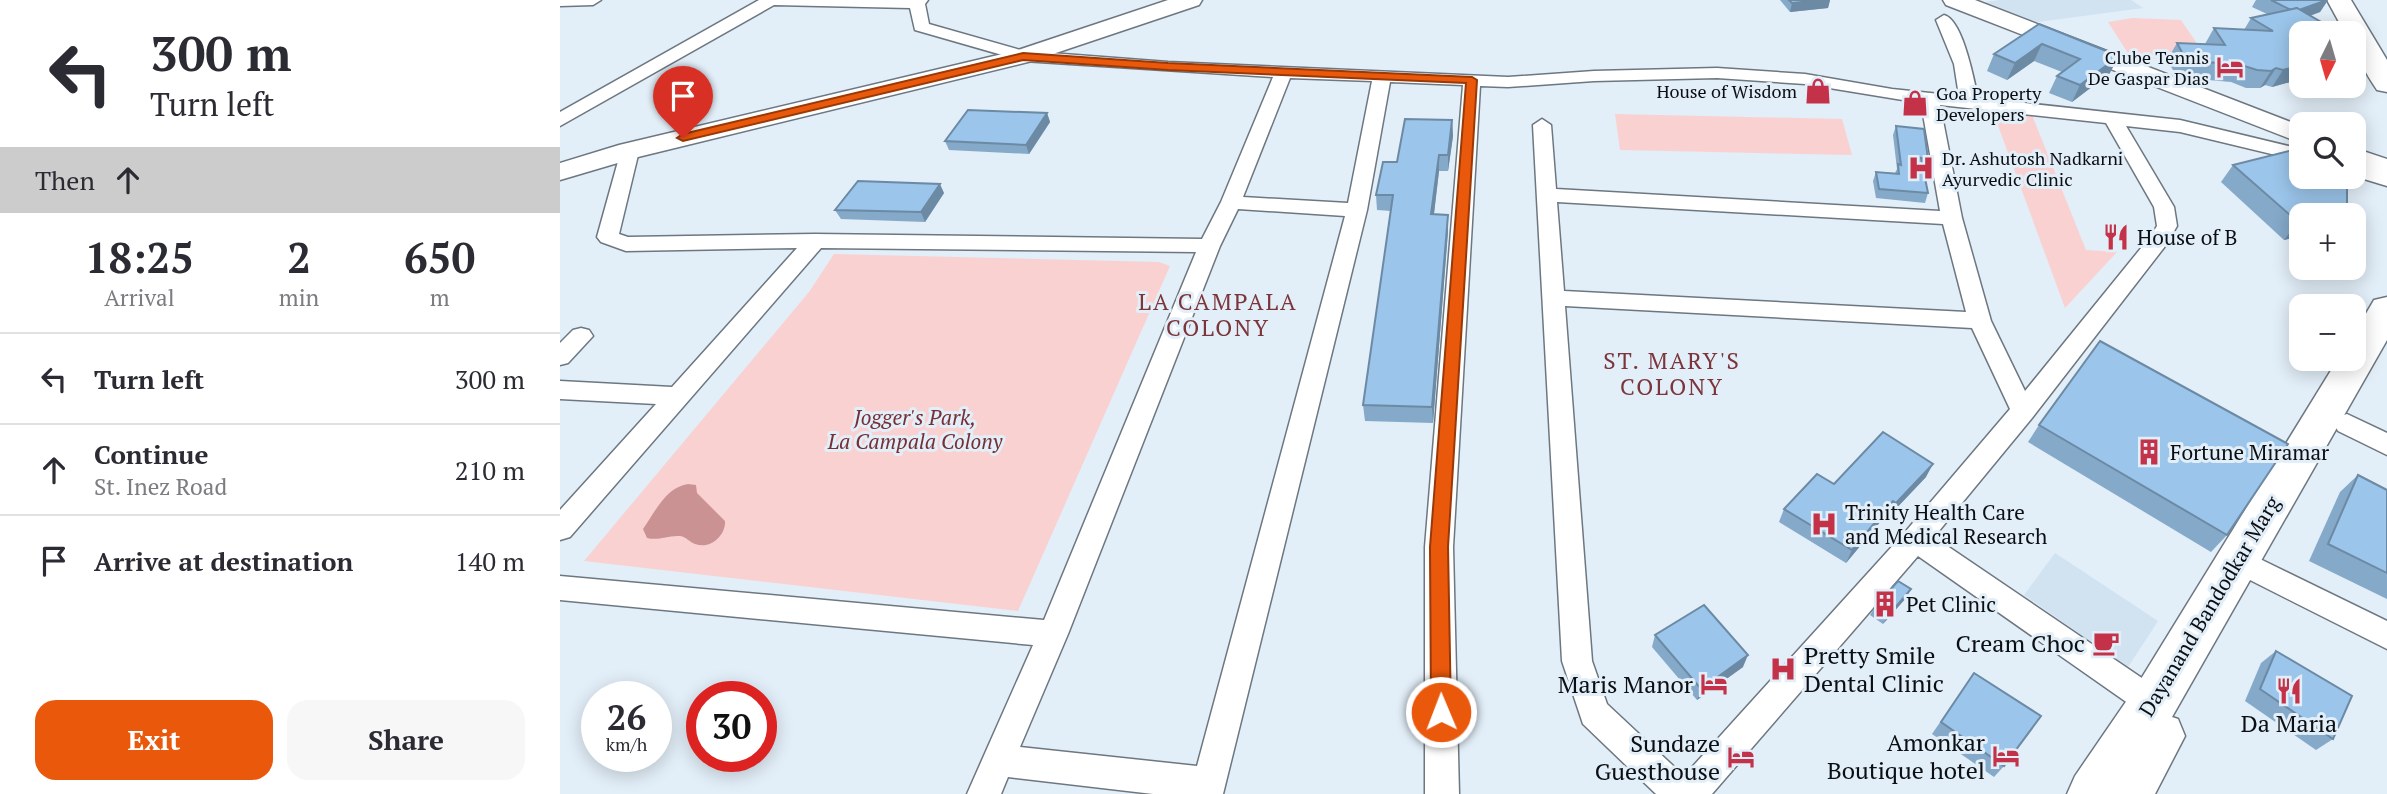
<!DOCTYPE html>
<meta charset="utf-8">
<style>
body{margin:0;font-family:"PT Serif",serif;background:#f7f7f7;color:#2b2b33;height:100vh;display:flex;flex-direction:column;font-size:26px;white-space:nowrap}
*{box-sizing:border-box;margin:0}
p{font-size:23px;color:#7c7c81}
.icon{flex:none;width:38px;height:38px;fill:none;stroke:currentColor;stroke-width:2;stroke-linecap:round;stroke-linejoin:round}
.map{position:relative;flex:1;overflow:hidden}
.sheet{display:flex;flex-direction:column;background:#fff;width:560px}
.sheet>*{flex:none}
.guide{background:#fff;color:#2b2b33;overflow:hidden}
.needle{width:46px;rotate:185deg}
.tools{position:absolute;left:1729px;top:21px;display:grid;gap:14px}
.tools a{display:grid;place-items:center;width:77px;height:77px;border-radius:14px;background:#fff;box-shadow:0 4px 18px #0003;font-size:35px}
.speed{position:absolute;left:21px;top:681px;display:flex;gap:14px;font-size:35px;font-weight:700;text-align:center}
.speed>*{display:grid;place-content:center;width:91px;height:91px;border-radius:50%;background:#fff;box-shadow:0 4px 18px #0003;line-height:1}
.speed small{font-size:18px;font-weight:400}
.speed .limit{border:10px solid #d22;background:#fff;color:#111}
.pin{position:absolute;display:grid;place-items:center;width:60px;height:60px;color:#fff;margin:-72px -30px;border-radius:50% 50% 50% 0;rotate:-45deg;box-shadow:0 0 7px #0007}
.pin .icon{rotate:45deg}
.me{position:absolute;width:77px;margin:-38px;rotate:359deg;stroke-linejoin:round;filter:drop-shadow(0 0 5px #0008)}
.turn{display:flex;align-items:center;gap:24px;height:147px;padding:0 35px;font-size:32px}
.turn .icon{width:91px;height:91px;stroke-width:2.5}
.turn b{display:block;font-size:49px;line-height:60px}
.then{display:flex;align-items:center;height:66px;padding:0 35px;background:#0003;gap:14px;font-size:26px}
.eta{display:flex;justify-content:space-evenly;align-items:center;height:119px;text-align:center}
.eta b{font-size:42px;font-weight:800;line-height:49px}
.cta{display:flex;gap:14px;margin-top:auto;padding:14px 35px}
.cta a{flex:1;height:80px;border-radius:21px;background:#ea580c;color:#fff;font-size:28px;font-weight:800;line-height:80px;text-align:center}
.cta a+a{background:#f7f7f7;color:#2b2b33}
ul{padding:0;list-style:none}
li{display:flex;align-items:center;gap:21px;height:91px;padding:0 35px;border-top:2px solid #e1e1e2}
li div{flex:1}
li b{display:block;font-size:26px}
li em{font-style:normal}
main{display:flex;flex:1;min-height:0}
.map>svg:first-child{display:block}
.built{fill:#d1e2f1}
.green{fill:#fad1d1}
.water{fill:#cb9293}
.lines{fill:none;stroke-linecap:round;stroke-linejoin:round}
.street-casing{stroke:#6d7780;stroke-width:3}
.secondary-casing{stroke:#6d7780;stroke-width:3}
.primary-casing{stroke:#6d7780;stroke-width:3}
.street{fill:#fff;fill-rule:evenodd}
.secondary{fill:#fff;fill-rule:evenodd}
.primary{fill:#fff;fill-rule:evenodd}
.wall{fill:#85a9c9}
.shaded-wall{fill:#6c8aa4}
.building{fill:#9bc5ea;stroke:#6c8aa4;stroke-width:2}
.route{fill:#ea580c;stroke:#983908;stroke-width:2}
.labels{text-anchor:middle;dominant-baseline:central;stroke-width:6;stroke-linejoin:round;paint-order:stroke}
.far-poi-label{font-size:18px;fill:#0b0e12;stroke:#e2eef8;text-anchor:end}
.poi-label{font-size:21px;fill:#0b0e12;stroke:#e2eef8;text-anchor:start}
.park-label{font-size:21px;font-style:italic;fill:#762f35;stroke:#e2eef8}
.street-label{font-size:21px;fill:#0b0e12;stroke:#e2eef8}
.neighbourhood-label{font-size:23px;letter-spacing:2px;fill:#7c353a;stroke:#e2eef8}
.near-poi-label{font-size:24px;fill:#0b0e12;stroke:#e2eef8;text-anchor:end}
</style>
<main>
<section class="sheet">
<div class="guide">
<div class="turn"><svg class="icon" aria-label="left" viewBox="0 0 24 24"><path d="M17 20v-9H6M10 6l-5 5 5 5"/></svg><div><b>300 m</b>Turn left</div></div>
<div class="then">Then<svg class="icon" aria-label="ahead" viewBox="0 0 24 24"><path d="M12 20V5M6 11l6-6 6 6"/></svg></div>
</div>
<div class="eta">
<div><b>18:25</b><p>Arrival</p></div>
<div><b>2</b><p>min</p></div>
<div><b>650</b><p>m</p></div>
</div>
<ul>
<li><svg class="icon" aria-label="left" viewBox="0 0 24 24"><path d="M17 20v-9H6M10 6l-5 5 5 5"/></svg><div><b>Turn left</b></div><em>300 m</em></li>
<li><svg class="icon" aria-label="ahead" viewBox="0 0 24 24"><path d="M12 20V5M6 11l6-6 6 6"/></svg><div><b>Continue</b><p>St. Inez Road</p></div><em>210 m</em></li>
<li><svg class="icon" aria-label="arrive" viewBox="0 0 24 24"><path d="M6 21V4h12l-3 4 3 4H6"/></svg><div><b>Arrive at destination</b></div><em>140 m</em></li>
</ul>
<div class="cta"><a>Exit</a><a>Share</a></div>
</section>
<div class="map">
<svg width="1827" height="794" viewBox="0 0 1827 794">
<rect width="100%" height="100%" fill="#e2eef8"/>
<g class="built">
<polygon points="1440,0 1571,0 1583,8 1471,23 1417,3"/>
<polygon points="1495,553 1598,621 1568,667 1464,595"/>
</g>
<g class="green">
<polygon points="1573,18 1621,20 1648,60 1571,58 1548,22"/>
<polygon points="1433,112 1472,115 1526,250 1557,252 1505,308"/>
<polygon points="1055,114 1282,119 1292,155 1060,150"/>
<polygon points="274,254 599,262 610,266 458,611 24,561 249,292"/>
</g>
<path class="water" d="M128,484L136,485L137,493L165,521C166,535 151,550 135,544C129,542 127,537 120,536C108,535 99,541 87,538L83,529C95,512 106,487 128,484Z"/>
<g class="lines">
<g class="street-casing">
<g id="street">
<polygon points="0,0 41,0 33,5 0,6"/>
<path d="M199,0H368L365,4L369,24L464,51L608,62L948,77L1034,71L1157,68L1245,74L1332,89L1399,96L1394,64L1376,20L1384,15C1403,20 1414,80 1418,98L1620,120L1741,149V161L1620,132L1566,126L1614,207L1617,226L1606,245L1472,418L1374,537L1604,693L1609,703L1604,713L1593,718L1582,713L1358,556L1152,794H1096L1023,724L1002,661L973,125L982,119L991,125L996,189L1380,211L1361,103L1245,84L1157,78L1034,81L948,87L920,86L893,547L899,794H865V547L903,85L830,82L807,210L663,794H593L448,777L441,794H407L473,645L0,600V576L484,620L636,252L261,248L10,537L0,540V510L96,404L0,399V381L112,387L237,248L66,251L41,242L37,237L62,147H76L79,151L59,234L68,237L255,234L642,239L661,202L713,77L463,61L355,30L350,8L214,5L0,126V112ZM730,78L812,81L788,203L683,197ZM1380,105L1546,123L1594,207L1597,226L1590,237L1465,391L1431,321L1402,218ZM997,202L1383,224L1406,312L1004,291ZM678,209L785,216L637,766L460,747L508,634L660,246ZM1005,306L1412,328L1450,409L1346,531L1124,776L1047,704L1032,661Z"/>
<polygon points="1794,164 1827,174 1827,186 1794,176"/>
<polygon points="21,328 29,330 33,336 8,363 0,365 0,343 13,330"/>
<polygon points="1787,414 1827,433 1827,455 1778,431 1774,424 1778,417"/>
<polygon points="1700,559 1827,621 1827,649 1690,580 1686,571 1690,562"/>
</g>
</g>
<g class="secondary-casing">
<g id="secondary">
<polygon points="608,0 642,0 639,5 472,61 78,157 0,180 0,163 59,145 455,51"/>
<polygon points="1383,0 1415,0 1741,126 1741,143 1386,5"/>
<polygon points="1794,148 1827,159 1827,177 1794,166"/>
</g>
</g>
<g class="primary-casing">
<g id="primary">
<path d="M1767,0H1791L1827,60V92L1817,90C1805,72 1794,54 1794,33H1785Z"/>
<polygon points="1827,297 1827,340 1612,717 1618,719 1625,736 1595,794 1507,794 1515,776 1576,687 1778,359 1794,359 1794,334 1814,300"/>
</g>
</g>
<use href="#street" class="street"/>
<use href="#secondary" class="secondary"/>
<use href="#primary" class="primary"/>
</g>
<g class="wall">
<polygon points="1220,0 1270,0 1268,8 1230,12"/>
<polygon points="1696,0 1768,0 1760,12 1750,16 1761,22 1759,25 1741,33 1741,79 1712,87 1705,85 1700,88 1686,88 1671,82 1625,78 1616,75 1607,60 1617,43 1645,44 1654,28 1684,30 1691,18 1707,14 1692,7"/>
<polygon points="1479,24 1550,73 1512,102 1489,93 1497,76 1502,72 1474,61 1447,80 1427,71 1434,54"/>
<polygon points="487,113 490,122 469,154 389,150 385,141"/>
<polygon points="892,120 893,136 888,171 879,171 874,214 888,231 873,423 805,421 803,405 831,211 817,210 816,195 837,162"/>
<polygon points="1336,126 1368,159 1364,168 1363,168 1368,193 1365,203 1316,198 1313,181 1316,172 1335,173 1337,169 1333,135"/>
<polygon points="1737,149 1741,236 1724,240 1661,182 1673,165"/>
<polygon points="384,193 365,222 281,219 275,210"/>
<polygon points="1479,425 1667,535 1651,552 1468,442"/>
<polygon points="1798,475 1827,490 1827,599 1749,561 1780,492"/>
<polygon points="1366,477 1329,516 1326,515 1286,563 1219,522 1224,509 1274,484"/>
<polygon points="1346,598 1323,624 1310,615 1315,607"/>
<polygon points="1095,635 1183,667 1137,700 1092,647"/>
<polygon points="1716,651 1773,739 1756,750 1685,701 1701,663"/>
<polygon points="1414,673 1444,766 1434,777 1372,734"/>
</g>
<g class="shaded-wall">
<polygon points="1262,0 1270,0 1268,8 1230,12 1232,3"/>
<polygon points="1768,0 1760,12 1726,24 1734,11"/>
<polygon points="1482,44 1474,61 1447,80 1455,63"/>
<polygon points="1559,56 1550,73 1512,102 1520,85"/>
<polygon points="1741,65 1741,79 1712,87 1723,70"/>
<polygon points="1716,68 1705,85 1700,88 1711,71"/>
<polygon points="487,113 490,122 469,154 466,145"/>
<polygon points="892,120 893,136 888,171 888,155"/>
<polygon points="879,155 879,171 872,230 871,214"/>
<polygon points="380,184 384,193 365,222 361,212"/>
<polygon points="888,215 888,231 873,423 872,407"/>
<polygon points="1741,221 1741,236 1724,240 1738,222"/>
<polygon points="1373,464 1366,477 1329,516 1336,503"/>
<polygon points="1333,501 1326,515 1286,563 1292,550"/>
<polygon points="1351,589 1346,598 1323,624 1328,616"/>
<polygon points="1188,655 1183,667 1137,700 1141,689"/>
</g>
<g class="building">
<polygon points="1229,0 1262,0 1232,3"/>
<polygon points="1711,0 1767,0 1739,10 1737,8 1731,10"/>
<polygon points="1737,8 1761,22 1757,24 1775,33 1741,33 1741,65 1723,70 1716,68 1711,71 1697,70 1681,65 1635,61 1625,58 1617,43 1665,45 1654,28 1713,31 1691,18"/>
<polygon points="1479,24 1559,56 1520,85 1497,76 1520,59 1482,44 1455,63 1434,54"/>
<polygon points="408,110 487,113 466,145 385,141"/>
<polygon points="845,119 892,120 888,155 879,155 871,214 888,215 872,407 803,405 833,195 816,195 823,162 837,162"/>
<polygon points="1336,126 1364,129 1368,159 1361,158 1368,193 1319,189 1316,172 1339,174 1338,164 1341,165"/>
<polygon points="1737,149 1741,151 1741,177 1787,177 1787,212 1771,215 1741,215 1741,221 1738,222 1673,165"/>
<polygon points="298,181 380,184 361,212 275,210"/>
<polygon points="1540,341 1728,444 1667,535 1479,425"/>
<polygon points="1323,432 1373,464 1336,503 1333,501 1292,550 1224,509 1257,474 1274,484"/>
<polygon points="1798,475 1827,490 1827,573 1768,544"/>
<polygon points="1338,581 1351,589 1328,616 1315,607"/>
<polygon points="1144,605 1188,655 1141,689 1095,635"/>
<polygon points="1716,651 1792,696 1773,739 1700,689"/>
<polygon points="1414,673 1481,716 1444,766 1381,722"/>
</g>
<polygon class="route" points="463,53 608,63 912,77 917,80 888,547 891,712 889,719 881,721 874,719 871,712 870,547 906,83 608,70 463,60 123,141 117,138 123,134"/>
<defs>
<g id="hotel-bare" transform="scale(2.1)"><path d="M-6-4.5h1.5V1H6V5H4.5V3h-9V5H-6ZM-4 0a1.8 1.8 0 1 1 3.6 0ZM.5 0V-2.5h3Q6-2.5 6 0Z" fill="#c33248" stroke="#e2eef8" stroke-width="2.5" paint-order="stroke"/></g>
<g id="shop-bare" transform="scale(2.1)"><path d="M-5-2.5h2.3a2.7 3.5 0 0 1 5.4 0H5L5.5 6h-11ZM-1.5-2.5h3a1.5 2.3 0 0 0-3 0Z" fill="#c33248" stroke="#e2eef8" stroke-width="2.5" paint-order="stroke"/></g>
<g id="hospital-bare" transform="scale(2.1)"><path d="M-5-5h3v3.5h4V-5h3V5h-3V1.5h-4V5h-3Z" fill="#c33248" stroke="#e2eef8" stroke-width="2.5" paint-order="stroke"/></g>
<g id="restaurant-bare" transform="scale(2.1)"><path d="M-5-6h1v4h1v-4h1v4h1v-4h1v5L-1.5 .5V6h-2V.5L-5-1ZM5-6V6H3V1.5H1.5Q1.5-4 5-6Z" fill="#c33248" stroke="#e2eef8" stroke-width="2.5" paint-order="stroke"/></g>
<g id="building-bare" transform="scale(2.1)"><path d="M-4-6H4V6H1V3H-1V6H-4ZM-2.5-4.3h1.7v1.8h-1.7ZM.8-4.3h1.7v1.8H.8ZM-2.5-1h1.7V.8h-1.7ZM.8-1h1.7V.8H.8Z" fill="#c33248" stroke="#e2eef8" stroke-width="2.5" paint-order="stroke"/></g>
<g id="cafe-bare" transform="scale(2.1)"><path d="M-5.5-4.5H6V0H3Q3 3.5 0 3.5H-2.5Q-5.5 3.5-5.5 0ZM3-3.2v2h1.7v-2ZM-6 4.5H4V6H-6Z" fill="#c33248" stroke="#e2eef8" stroke-width="2.5" paint-order="stroke"/></g>
</defs>
<g fill-rule="evenodd">
<use href="#hotel-bare" x="1670" y="67"/>
<use href="#shop-bare" x="1258" y="91"/>
<use href="#shop-bare" x="1355" y="103"/>
<use href="#hospital-bare" x="1361" y="168"/>
<use href="#restaurant-bare" x="1556" y="237"/>
<use href="#building-bare" x="1589" y="452"/>
<use href="#hospital-bare" x="1264" y="524"/>
<use href="#building-bare" x="1325" y="604"/>
<use href="#cafe-bare" x="1546" y="643"/>
<use href="#hospital-bare" x="1223" y="669"/>
<use href="#hotel-bare" x="1154" y="684"/>
<use href="#restaurant-bare" x="1729" y="691"/>
<use href="#hotel-bare" x="1446" y="756"/>
<use href="#hotel-bare" x="1181" y="757"/>
</g>
<g class="labels">
<g class="far-poi-label">
<text x="1649" y="57">Clube Tennis<tspan x="1649" dy="21">De Gaspar Dias</tspan></text>
<text x="1237" y="91">House of Wisdom</text>
<text x="1376" y="93" text-anchor="start">Goa Property<tspan x="1376" dy="21">Developers</tspan></text>
<text x="1382" y="158" text-anchor="start">Dr. Ashutosh Nadkarni<tspan x="1382" dy="21">Ayurvedic Clinic</tspan></text>
</g>
<g class="poi-label">
<text x="1577" y="237">House of B</text>
<text x="1610" y="452">Fortune Miramar</text>
<text x="1285" y="512">Trinity Health Care<tspan x="1285" dy="24">and Medical Research</tspan></text>
<text x="1346" y="604">Pet Clinic</text>
</g>
<g class="park-label">
<text x="355" y="417">Jogger's Park,<tspan x="355" dy="24">La Campala Colony</tspan></text>
</g>
<g class="street-label">
<text transform="translate(1649 606) rotate(-59)">Dayanand Bandodkar Marg</text>
</g>
<g class="neighbourhood-label">
<text x="658" y="301">LA CAMPALA<tspan x="658" dy="26">COLONY</tspan></text>
<text x="1112" y="360">ST. MARY'S<tspan x="1112" dy="26">COLONY</tspan></text>
</g>
<g class="near-poi-label">
<text x="1525" y="643">Cream Choc</text>
<text x="1244" y="655" text-anchor="start">Pretty Smile<tspan x="1244" dy="28">Dental Clinic</tspan></text>
<text x="1133" y="684">Maris Manor</text>
<text x="1729" y="723" text-anchor="middle">Da Maria</text>
<text x="1425" y="742">Amonkar<tspan x="1425" dy="28">Boutique hotel</tspan></text>
<text x="1160" y="743">Sundaze<tspan x="1160" dy="28">Guesthouse</tspan></text>
</g>
</g>
</svg>
<div class="tools">
<a><svg class="needle" viewBox="-14 -14 28 28"><path d="M0-13l5 13h-10z" fill="#e53935"/><path d="M0 13l5-13h-10z" fill="#7c7c81"/></svg></a>
<a><svg class="icon" aria-label="search" viewBox="0 0 24 24"><circle cx="10" cy="10" r="6"/><path d="M15 15l6 6"/></svg></a>
<a>+</a>
<a>−</a>
</div>
<div class="speed"><div>26<small>km/h</small></div><div class="limit">30</div></div>
<div class="pin" style="left:123px;top:138px;background:#d93025"><svg class="icon" aria-label="arrive" viewBox="0 0 24 24"><path d="M6 21V4h12l-3 4 3 4H6"/></svg></div>
<svg class="me" style="left:881px;top:712px" viewBox="-20 -20 40 40"><circle r="17" fill="#ea580c" stroke="#fff" stroke-width="3"/><path d="M0-11L8 9 0 5-8 9z" fill="#fff"/></svg>
</div>
</main>
